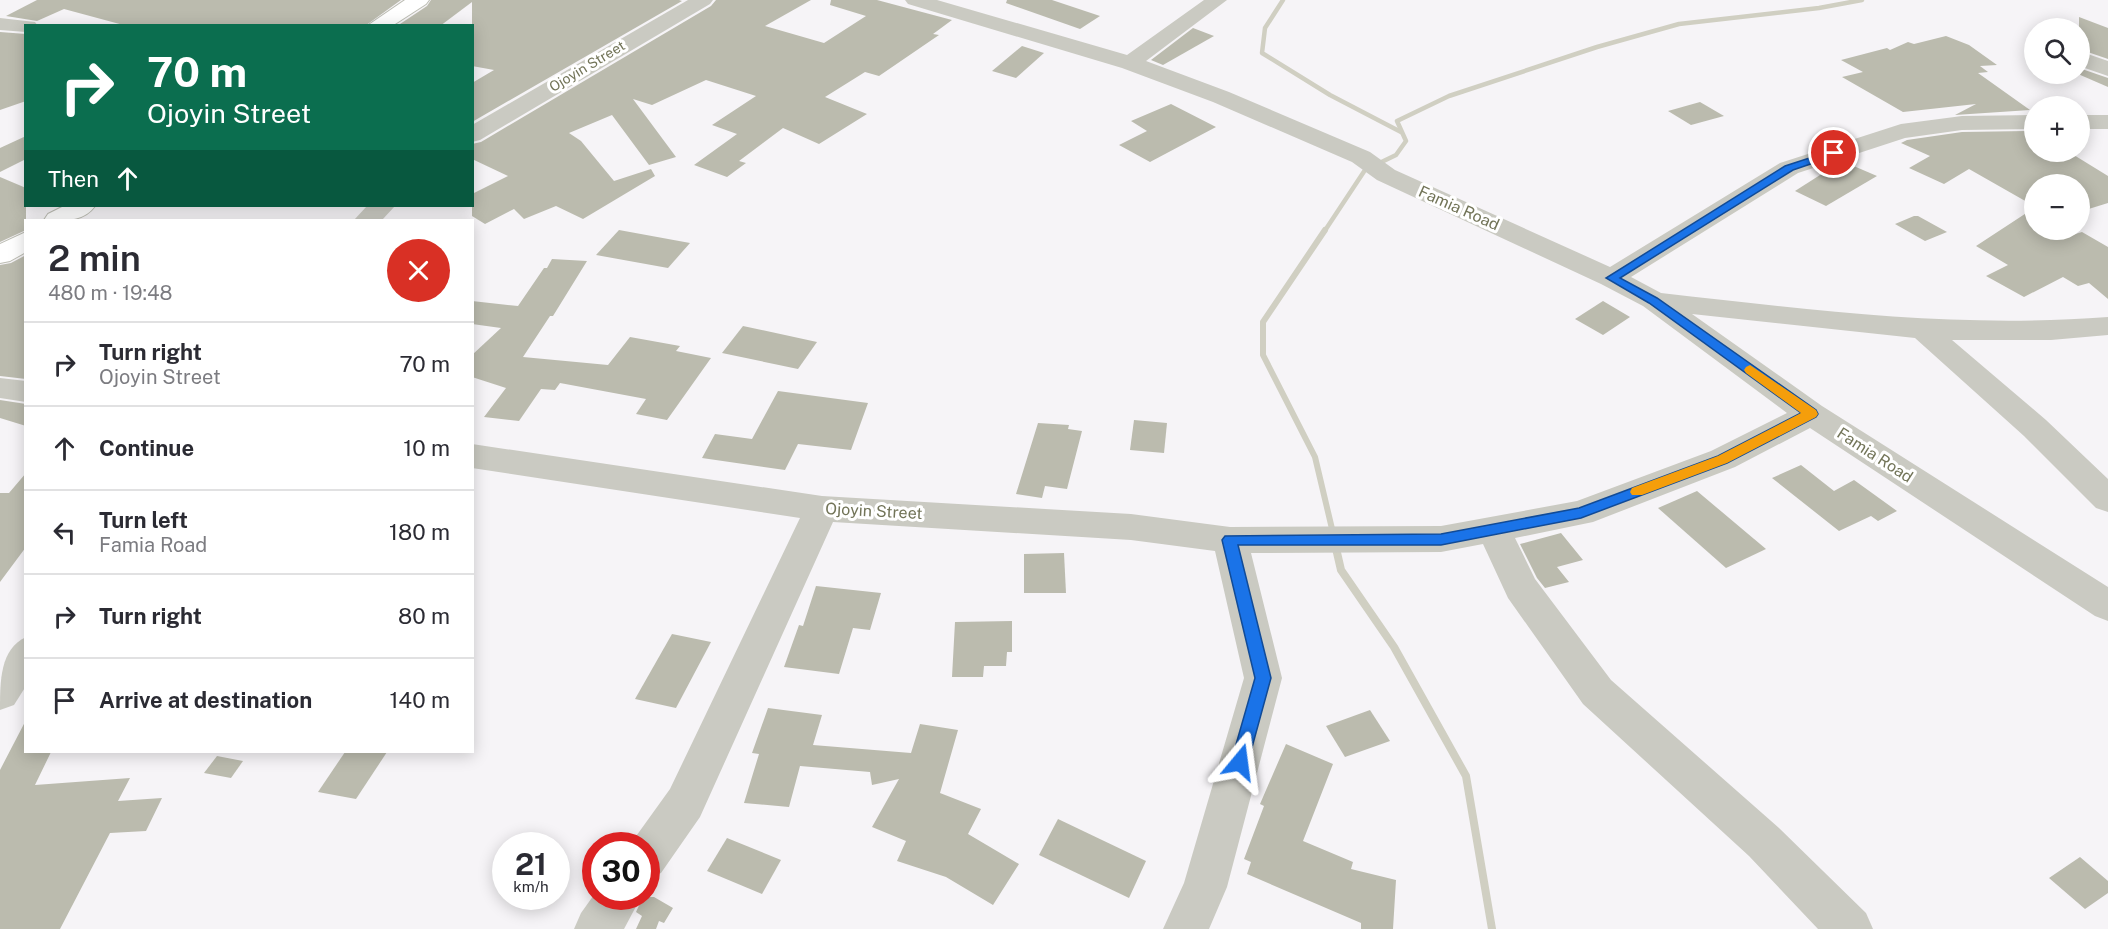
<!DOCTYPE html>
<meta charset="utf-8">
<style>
body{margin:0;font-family:"Public Sans",sans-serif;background:#f7f7f7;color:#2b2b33;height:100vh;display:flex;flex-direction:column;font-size:22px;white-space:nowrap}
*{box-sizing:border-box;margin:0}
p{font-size:20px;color:#7c7c81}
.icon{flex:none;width:33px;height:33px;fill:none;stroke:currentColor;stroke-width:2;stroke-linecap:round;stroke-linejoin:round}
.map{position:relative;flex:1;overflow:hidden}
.panel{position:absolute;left:24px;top:219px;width:450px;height:534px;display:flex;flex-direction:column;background:#fff;border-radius:0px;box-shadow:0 3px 15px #0003}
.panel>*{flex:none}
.top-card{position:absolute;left:24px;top:24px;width:450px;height:183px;border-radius:0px;box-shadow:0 3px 15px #0003;background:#0b6e4f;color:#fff;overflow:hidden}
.tools{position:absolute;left:2024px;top:18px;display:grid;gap:12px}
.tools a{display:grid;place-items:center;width:66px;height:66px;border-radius:50%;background:#fff;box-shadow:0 3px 15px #0003;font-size:30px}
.speed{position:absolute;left:492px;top:832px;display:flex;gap:12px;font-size:30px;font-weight:700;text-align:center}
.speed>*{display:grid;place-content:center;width:78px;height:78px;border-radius:50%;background:#fff;box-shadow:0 3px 15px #0003;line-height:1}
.speed small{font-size:15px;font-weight:400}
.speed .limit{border:9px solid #d22;background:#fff;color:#111}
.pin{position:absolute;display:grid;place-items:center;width:51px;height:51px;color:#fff;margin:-26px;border:3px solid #fff;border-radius:50%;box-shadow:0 2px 6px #0007}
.me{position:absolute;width:66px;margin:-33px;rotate:16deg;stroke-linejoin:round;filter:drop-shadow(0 0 4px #0008)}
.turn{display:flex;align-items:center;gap:21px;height:126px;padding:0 24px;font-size:27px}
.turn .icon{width:78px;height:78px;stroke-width:2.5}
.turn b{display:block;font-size:42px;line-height:51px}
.then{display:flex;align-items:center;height:57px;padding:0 24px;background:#0003;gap:12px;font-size:22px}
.round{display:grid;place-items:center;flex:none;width:63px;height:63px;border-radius:32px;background:#f7f7f7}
.summary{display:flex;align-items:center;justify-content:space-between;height:102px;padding:0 24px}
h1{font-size:36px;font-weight:600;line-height:45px}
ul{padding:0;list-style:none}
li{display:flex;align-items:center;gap:18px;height:84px;padding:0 24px;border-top:2px solid #e1e1e2}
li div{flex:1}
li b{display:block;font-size:22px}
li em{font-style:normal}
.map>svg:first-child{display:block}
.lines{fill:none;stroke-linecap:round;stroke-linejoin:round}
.stream-far2{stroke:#d0cfc2;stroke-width:4.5}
.stream-far1{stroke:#d0cfc2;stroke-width:6}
.stream{stroke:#d0cfc2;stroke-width:8}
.building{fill:#bbbbae}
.major-casing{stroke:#bcbdb3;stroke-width:2}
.minor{fill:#cacac2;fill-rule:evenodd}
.major{fill:#fff;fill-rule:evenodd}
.route{fill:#1a73e8;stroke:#114b97;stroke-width:1.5}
.slow{fill:#f59e0b}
.labels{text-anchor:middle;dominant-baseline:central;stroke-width:6;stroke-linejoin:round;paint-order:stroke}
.far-street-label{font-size:14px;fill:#727458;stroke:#fff}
.street-label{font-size:16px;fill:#727458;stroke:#fff}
</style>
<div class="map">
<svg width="2108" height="929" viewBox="0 0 2108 929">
<rect width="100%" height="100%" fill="#f6f4f7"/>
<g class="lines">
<g class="stream-far2">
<polyline points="1283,0 1265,28 1262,53 1330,95 1401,132"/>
<polyline points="1324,232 1365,170 1396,155 1406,141 1397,121 1449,96 1597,47 1679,24 1819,8 1862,0"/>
</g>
<polyline class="stream-far1" points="1325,230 1263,322 1263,355 1315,457 1333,533"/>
<polyline class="stream" points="1335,544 1341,570 1394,647 1466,776 1492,929"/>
</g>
<g class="building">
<polygon points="37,0 401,0 365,26 127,26 64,9 37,21 6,16"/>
<polygon points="431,0 679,0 682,1 472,122 472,83 494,70 472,66 472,2 440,26 397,26 427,6"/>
<polygon points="716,0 811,0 765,26 824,43 866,16 830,5 831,0 877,0 952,20 933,34 939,35 879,76 865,72 825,97 867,114 819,144 783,128 739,161 746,163 727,177 694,165 737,134 712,125 756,96 706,80 652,105 633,99 676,157 649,165 612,115 569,133 581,141 614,181 651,169 655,176 583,219 556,206 524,219 514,209 485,224 472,216 472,194 508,176 472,159 472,144 481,142 711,6"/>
<polygon points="1007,0 1052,0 1100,16 1080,29 1006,3"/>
<polygon points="2079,17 2108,28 2108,59 2079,49"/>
<polygon points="1193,28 1214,36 1163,65 1151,60"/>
<polygon points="0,32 26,34 26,101 0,110"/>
<polygon points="1946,36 1969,45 1997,65 1980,66 1988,72 1978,73 2030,110 1955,115 1976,104 1903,112 1842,77 1863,72 1841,60 1887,48 1890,50 1908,42 1914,44"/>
<polygon points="1022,46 1044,53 1016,78 992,71"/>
<polygon points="2079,68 2108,78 2108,87 2078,74"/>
<polygon points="1700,102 1724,116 1691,125 1668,111"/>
<polygon points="1171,104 1216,127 1150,162 1119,145 1147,131 1131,121"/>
<polygon points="2027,131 2034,137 2034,152 2069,152 2108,176 2108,203 2079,212 2079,184 2034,184 2034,206 1969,169 1944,184 1909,168 1930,156 1901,143 1907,140 1962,132"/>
<polygon points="26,136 26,159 0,172 0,148"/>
<polygon points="1842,161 1877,176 1826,206 1795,191"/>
<polygon points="0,177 26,188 26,230 0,242"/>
<polygon points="2034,208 2034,230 2055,240 2082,232 2108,247 2108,299 2089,283 2078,286 2063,277 2024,297 1986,276 2008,265 1976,246"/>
<polygon points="1914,216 1918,216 1947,232 1925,241 1895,224"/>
<polygon points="619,230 690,243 668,268 596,255"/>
<polygon points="26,255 26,379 0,376 0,265 11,263"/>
<polygon points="552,259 587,261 553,316 550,316 523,357 608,365 630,337 680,346 676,351 711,358 667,420 636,414 646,399 560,383 555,390 541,389 519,421 484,417 506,388 472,377 472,355 501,328 472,324 472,301 518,306 544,268 547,268"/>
<polygon points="1603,301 1630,317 1603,335 1575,319"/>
<polygon points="743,326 817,342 798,369 722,353"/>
<polygon points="778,391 868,403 851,450 798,444 785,470 702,458 715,434 752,439"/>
<polygon points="0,400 26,404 26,426 0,418"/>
<polygon points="1134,420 1167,423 1164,453 1130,450"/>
<polygon points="1038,423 1069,425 1068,429 1082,431 1067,489 1045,486 1042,498 1016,494"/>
<polygon points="1801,465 1834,491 1854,480 1897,511 1878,521 1871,516 1839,531 1772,478"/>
<polygon points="26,473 26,547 0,582 0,493 9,493"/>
<polygon points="1697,491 1766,549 1726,568 1658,508"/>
<polygon points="1561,533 1583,560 1557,567 1569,582 1545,588 1537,578 1520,544"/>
<polygon points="1064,553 1066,593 1024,593 1024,554"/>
<polygon points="816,586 881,593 870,630 853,628 839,674 784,667 799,625 803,626"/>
<polygon points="1012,621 1012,652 1007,652 1006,666 984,666 983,677 952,677 955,622"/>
<polygon points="672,634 711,642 676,708 635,699"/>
<polygon points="768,708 822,715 813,745 911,753 920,724 958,730 940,793 981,809 968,834 1019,864 993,905 946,877 897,861 906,841 872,827 899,779 872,785 870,772 800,766 789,807 744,803 759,754 752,753"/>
<polygon points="1370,710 1390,741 1345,757 1326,726"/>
<polygon points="26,720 26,752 51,752 35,785 130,778 118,801 162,798 146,831 110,833 60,929 0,929 0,770"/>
<polygon points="1286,744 1333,764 1303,841 1353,862 1351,869 1396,880 1393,929 1361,929 1361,923 1247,874 1251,862 1244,859 1264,806 1260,804"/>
<polygon points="345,752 387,752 356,799 318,792"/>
<polygon points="217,756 243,761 231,778 204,773"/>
<polygon points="1058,819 1146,861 1129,898 1039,855"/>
<polygon points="727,838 781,860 762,894 707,871"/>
<polygon points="2080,857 2108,881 2108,893 2085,909 2049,878"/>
<polygon points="643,897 654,897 673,908 664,923 659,921 656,929 636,929 642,916 636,912"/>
</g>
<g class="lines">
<g class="major-casing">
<g id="major">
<polygon points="405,0 429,0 426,4 392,26 367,26"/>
<path d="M64,206H95C83,223 63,220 44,220L48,214Z"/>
<polygon points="26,232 26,252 10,261 0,263 0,244"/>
</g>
</g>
<g class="minor">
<polygon points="688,0 713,0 710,4 480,140 472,142 472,125"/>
<path d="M905,0H937L1127,55L1204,0H1227L1146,61L1229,92L1370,152L1395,170L1610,267L1780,163L1901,124L1962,116L2034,115V129L1962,130L1905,138L1798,173L1631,277L1661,293C1813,310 1954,329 2108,317V335L2051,340H1952L2046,420L2108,479V512L2096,508L2024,436L1915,338L1692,314L1822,406L2108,587V621L2095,616L1810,428L1735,467L1593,522L1515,538L1535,579L1611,680L1779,828L1866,913L1873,929H1818L1749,856L1583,704L1508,598L1483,544L1441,552L1251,553L1282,678L1227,887L1209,929H1163L1184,883L1244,678L1215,551L1131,540L833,522L700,817L661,873L646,879V846H629L670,789L800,518L472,468V444L822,496L1131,514L1230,527L1441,526L1577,501L1711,451L1787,413L1643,306L1601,284L1377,180L1352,162L1213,102L1122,68L908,4Z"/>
<polygon points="0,18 35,22 38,26 26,26 26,32 0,30"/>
<polygon points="2079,51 2108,61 2108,76 2079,66"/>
<rect x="2079" y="115" width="29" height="14"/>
<polygon points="367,206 395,206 382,220 354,220"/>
<polygon points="0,378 26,381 26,402 0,398"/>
<path d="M26,637V686L14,705L0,710C0,681 0,649 26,637Z"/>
<polygon points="596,892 596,897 641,897 624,929 574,929 581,913"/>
</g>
<use href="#major" class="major"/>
</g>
<polygon class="route" points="1834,150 1837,151 1837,155 1793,170 1620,278 1657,298 1816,410 1818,414 1816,417 1727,463 1581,518 1441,545 1238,545 1271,678 1248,762 1246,767 1240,769 1234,767 1231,762 1255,678 1222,540 1225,536 1441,534 1579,508 1718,456 1801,413 1649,303 1606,278 1785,166"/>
<polygon class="slow" points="1750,365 1816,410 1818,414 1816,417 1727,463 1642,495 1632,495 1630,492 1632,488 1718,456 1801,413 1746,373 1744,370 1746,367"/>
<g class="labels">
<g class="far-street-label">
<text transform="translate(587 66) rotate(-31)">Ojoyin Street</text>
</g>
<g class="street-label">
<text transform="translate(1459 208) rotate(24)">Famia Road</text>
<text transform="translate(1875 455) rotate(33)">Famia Road</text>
<text transform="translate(874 511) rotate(3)">Ojoyin Street</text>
</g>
</g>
</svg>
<div class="tools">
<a><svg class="icon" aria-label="search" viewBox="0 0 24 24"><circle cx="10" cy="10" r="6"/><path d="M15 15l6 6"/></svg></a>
<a>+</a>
<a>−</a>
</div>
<div class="speed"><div>21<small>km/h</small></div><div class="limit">30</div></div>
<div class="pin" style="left:1834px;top:153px;background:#d93025"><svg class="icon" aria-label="arrive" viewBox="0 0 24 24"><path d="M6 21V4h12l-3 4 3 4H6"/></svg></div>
<svg class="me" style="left:1240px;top:762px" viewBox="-20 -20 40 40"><path d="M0-17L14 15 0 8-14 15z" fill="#1a73e8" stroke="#fff" stroke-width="4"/></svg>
<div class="top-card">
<div class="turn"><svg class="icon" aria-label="right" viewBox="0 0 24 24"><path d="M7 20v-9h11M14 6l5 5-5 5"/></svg><div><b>70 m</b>Ojoyin Street</div></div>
<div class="then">Then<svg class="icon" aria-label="ahead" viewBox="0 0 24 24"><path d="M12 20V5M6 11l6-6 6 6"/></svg></div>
</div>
<section class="panel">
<div class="summary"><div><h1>2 min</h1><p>480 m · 19:48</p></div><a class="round" style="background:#d93025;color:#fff"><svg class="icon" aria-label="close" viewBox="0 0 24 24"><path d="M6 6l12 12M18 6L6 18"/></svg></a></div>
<ul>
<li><svg class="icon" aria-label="right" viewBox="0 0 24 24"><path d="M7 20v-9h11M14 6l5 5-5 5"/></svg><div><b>Turn right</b><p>Ojoyin Street</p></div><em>70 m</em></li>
<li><svg class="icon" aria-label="ahead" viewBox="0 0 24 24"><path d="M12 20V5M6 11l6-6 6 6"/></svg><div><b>Continue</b></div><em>10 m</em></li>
<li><svg class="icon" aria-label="left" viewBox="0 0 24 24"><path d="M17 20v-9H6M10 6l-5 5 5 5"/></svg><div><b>Turn left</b><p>Famia Road</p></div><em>180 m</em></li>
<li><svg class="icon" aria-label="right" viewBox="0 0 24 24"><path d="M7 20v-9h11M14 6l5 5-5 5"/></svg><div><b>Turn right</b></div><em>80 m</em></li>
<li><svg class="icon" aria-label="arrive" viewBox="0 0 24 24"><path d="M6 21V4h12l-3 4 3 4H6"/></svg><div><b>Arrive at destination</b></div><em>140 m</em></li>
</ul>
</section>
</div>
